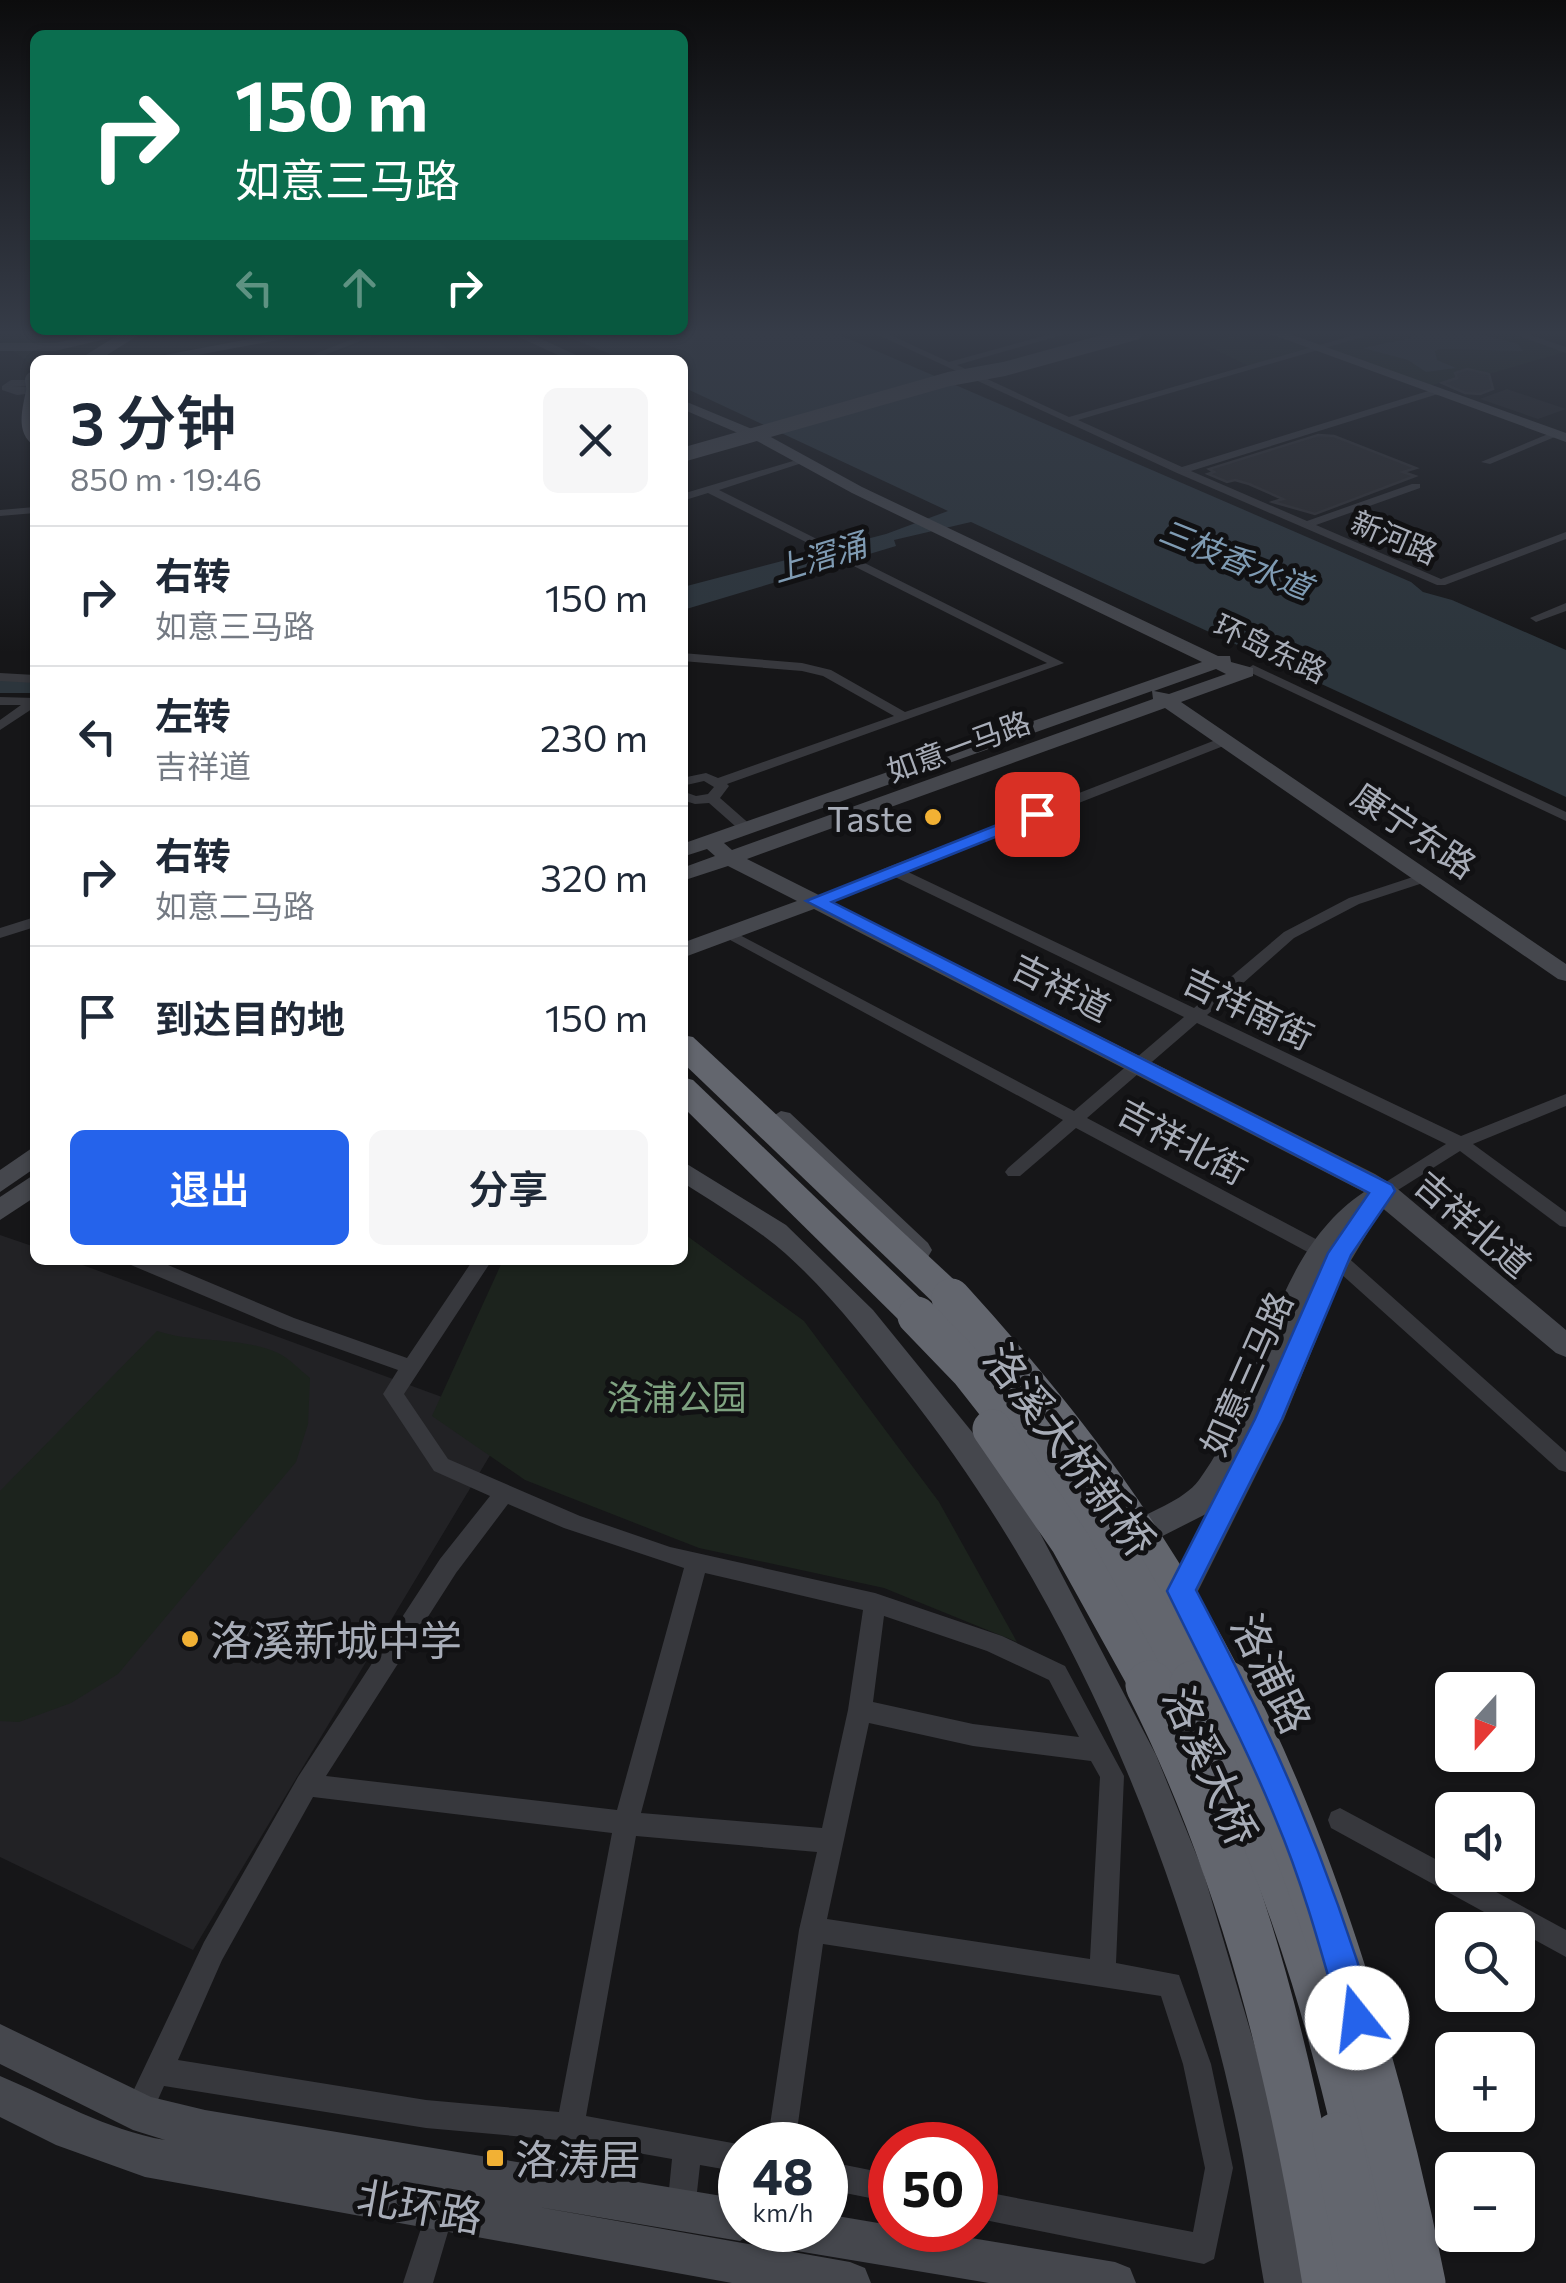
<!DOCTYPE html>
<html lang="zh">
<meta charset="utf-8">
<style>
body{margin:0;font-family:Commissioner,"Noto Sans SC",sans-serif;background:#f6f6f7;color:#1f2937;height:100vh;display:flex;flex-direction:column;font-size:38px;white-space:nowrap}
*{box-sizing:border-box;margin:0}
p{font-size:32px;color:#747a83}
.icon{flex:none;width:55px;height:55px;fill:none;stroke:currentColor;stroke-width:2;stroke-linecap:round;stroke-linejoin:round}
.map{position:relative;flex:1;overflow:hidden}
.panel{position:absolute;left:30px;top:355px;width:658px;height:910px;display:flex;flex-direction:column;background:#fff;border-radius:15px;box-shadow:0 2px 8px #0004}
.panel>*{flex:none}
.hud{position:absolute;left:30px;top:30px;width:658px;height:305px;border-radius:15px;box-shadow:0 2px 8px #0004;background:#0b6e4f;color:#fff;overflow:hidden}
.needle{width:65px;rotate:201deg}
.tools{position:absolute;left:1435px;top:1672px;display:grid;gap:20px}
.tools a{display:grid;place-items:center;width:100px;height:100px;border-radius:15px;background:#fff;box-shadow:0 2px 8px #0004;font-size:50px}
.speed{position:absolute;left:718px;top:2122px;display:flex;gap:20px;font-size:50px;font-weight:700;text-align:center}
.speed>*{display:grid;place-content:center;width:130px;height:130px;border-radius:50%;background:#fff;box-shadow:0 2px 8px #0004;line-height:1}
.speed small{font-size:25px;font-weight:400}
.speed .limit{border:15px solid #d22;background:#fff;color:#111}
.pin{position:absolute;display:grid;place-items:center;width:85px;height:85px;color:#fff;margin:-42px;border-radius:20px;box-shadow:0 5px 15px #0006}
.me{position:absolute;width:110px;margin:-55px;rotate:344deg;stroke-linejoin:round;filter:drop-shadow(0 0 8px #0008)}
.turn{display:flex;align-items:center;gap:35px;height:210px;padding:0 40px;font-size:45px}
.turn .icon{width:130px;height:130px;stroke-width:2.5}
.turn b{display:block;font-size:70px;line-height:85px}
.lanes{display:flex;align-items:center;height:95px;padding:0 40px;background:#0003;justify-content:center;gap:50px;direction:ltr}
.lanes .off{opacity:.35}
.round{display:grid;place-items:center;flex:none;width:105px;height:105px;border-radius:15px;background:#f6f6f7}
.overview{display:flex;align-items:center;justify-content:space-between;height:170px;padding:0 40px}
h1{font-size:60px;font-weight:600;line-height:75px}
.cta{display:flex;gap:20px;margin-top:auto;padding:20px 40px}
.cta a{flex:1;height:115px;border-radius:15px;background:#2563eb;color:#fff;font-size:40px;font-weight:600;line-height:115px;text-align:center}
.cta a+a{background:#f6f6f7;color:#1f2937}
ul{padding:0;list-style:none}
li{display:flex;align-items:center;gap:30px;height:140px;padding:0 40px;border-top:2px solid #e0e1e3}
li div{flex:1}
li b{display:block;font-size:38px}
li em{font-style:normal}
.map>svg:first-child{display:block}
.built{fill:#222225}
.green{fill:#1c231d}
.water{fill:#2c353c}
.lines{fill:none;stroke-linecap:round;stroke-linejoin:round}
.river{fill:#2c353c;fill-rule:evenodd}
.building{fill:#29292c;stroke:#303034;stroke-width:2.5}
.street{fill:#37383d;fill-rule:evenodd}
.secondary{fill:#45474d;fill-rule:evenodd}
.primary{fill:#53555c;fill-rule:evenodd}
.highway{fill:#63666e;fill-rule:evenodd}
.secondary-bridge{stroke:#45474d;stroke-width:14}
.primary-bridge{stroke:#53555c;stroke-width:16}
.highway-bridge-far1{stroke:#63666e;stroke-width:39}
.highway-bridge{stroke:#63666e;stroke-width:49}
.route{fill:#2563eb;stroke:#184099;stroke-width:2.5}
.poi-dot{fill:#f2b134;stroke:#111113;stroke-width:4}
.labels{text-anchor:middle;dominant-baseline:central;stroke-width:10;stroke-linejoin:round;paint-order:stroke}
.far-street-label{font-size:30px;fill:#a8adb8;stroke:#111113}
.far-water-label{font-size:32px;font-style:italic;fill:#7f9bb3;stroke:#111113}
.poi-label{font-size:35px;fill:#a8adb8;stroke:#111113;text-anchor:end}
.street-label{font-size:35px;fill:#a8adb8;stroke:#111113}
.park-label{font-size:35px;fill:#7fa381;stroke:#111113}
.near-street-label{font-size:42px;fill:#a8adb8;stroke:#111113}
.near-poi-label{font-size:42px;fill:#a8adb8;stroke:#111113;text-anchor:start}
</style>
<div class="map">
<svg width="1566" height="2283" viewBox="0 0 1566 2283">
<rect width="100%" height="100%" fill="#161618"/>
<g class="built">
<polygon points="388,333 426,333 451,351 408,360 315,360"/>
<polygon points="1507,389 1566,409 1538,419 1480,399"/>
<polygon points="0,1235 35,1247 35,1260 69,1260 510,1422 193,1950 0,1857"/>
</g>
<g class="green">
<polygon points="0,333 279,333 131,360 35,360 35,367 0,341"/>
<polygon points="1372,333 1509,333 1565,352 1489,374 1467,369 1455,372 1457,378 1429,386 1323,348"/>
<polygon points="1234,335 1260,344 1279,338 1311,349 1249,366 1203,344"/>
<polygon points="683,1233 804,1321 939,1502 1017,1642 884,1588 699,1548 525,1480 432,1416 503,1260 682,1260"/>
<path d="M157,1331C197,1344 240,1336 278,1353C289,1358 300,1370 310,1378L308,1424L296,1462L118,1674L71,1703L19,1722L0,1721V1491Z"/>
</g>
<g class="water">
<polygon points="558,333 835,333 1411,582 1423,592 1452,600 1566,650 1566,797 971,522 894,540 896,546 683,610 683,587 886,534 948,511 683,387 682,360 625,360"/>
<polygon points="1410,333 1476,333 1518,344 1523,351 1440,349 1435,351 1437,360 1456,368 1426,372 1408,360 1363,348 1411,338"/>
</g>
<g class="lines">
<rect class="river" x="0" y="681" width="35" height="12"/>
</g>
<g class="building">
<polygon points="1467,369 1489,374 1493,389 1480,394 1465,393 1442,383 1457,378 1455,373"/>
<polygon points="1318,435 1334,436 1416,468 1403,472 1415,476 1315,514 1273,502 1283,499 1249,484 1235,480 1227,482 1208,474 1214,472 1209,469"/>
</g>
<g class="lines">
<g class="street">
<polygon points="368,333 381,333 312,360 299,360"/>
<polygon points="874,333 886,333 949,362 1054,333 1069,333 957,365 1069,417 1361,333 1376,333 1078,420 1182,467 1438,388 1441,389 1441,393 1191,471 1307,521 1412,484 1420,484 1420,488 1316,525 1441,579 1566,532 1566,539 1445,585 1437,585 1177,473"/>
<polygon points="1511,333 1525,333 1566,347 1566,353"/>
<polygon points="11,380 35,380 35,386 12,387 34,387 35,393 17,395 2,390 2,386"/>
<polygon points="1553,432 1562,434 1490,464 1481,462"/>
<polygon points="793,461 802,463 719,490 1064,663 727,784 729,786 720,798 753,827 755,830 748,834 743,833 709,803 695,804 682,800 682,791 696,796 708,794 714,787 704,781 682,786 682,778 706,773 718,778 894,716 823,676 802,671 682,661 682,653 802,663 831,670 905,712 1047,663 708,493 682,501 682,494"/>
<polygon points="35,507 35,513 0,516 0,510"/>
<polygon points="1566,603 1566,611 1536,622 1530,618"/>
<polygon points="1253,665 1566,812 1566,821 1249,672 1247,669"/>
<polygon points="0,673 35,675 35,683 0,681"/>
<polygon points="0,697 35,698 35,707 0,730 0,720 21,705 0,705"/>
<polygon points="1226,736 1231,737 1231,743 906,871 1194,1008 1284,932 1349,898 1422,874 1432,874 1432,880 1359,904 1294,938 1207,1015 1461,1136 1566,1094 1566,1106 1473,1144 1566,1212 1566,1227 1560,1226 1460,1151 1390,1195 1378,1195 1375,1191 1378,1187 1446,1144 1197,1023 1087,1118 1344,1254 1566,1452 1566,1472 1559,1470 1330,1264 1076,1128 1020,1176 1008,1176 1005,1172 1008,1168 1063,1120 719,934 727,929 732,931 1074,1111 1184,1017 893,876 821,904 811,904 809,901 888,867"/>
<polygon points="35,917 35,927 0,938 0,928"/>
<path d="M129,1260H156L294,1318L407,1358L473,1260H492L404,1394L448,1459L580,1516L670,1547L875,1593L1002,1636L1065,1666L1124,1776L1116,1963L1179,1975L1211,2064L1233,2168L1214,2259L1204,2264L975,2218V2190L1193,2232L1205,2168L1183,2064L1161,1996L823,1944L795,2145H767L799,1930L817,1852L636,1836L586,2116L743,2145H740V2172L700,2165L695,2210L691,2220L681,2224L671,2220L667,2210L672,2159L570,2141L426,2128L164,2086L148,2122L138,2126L128,2122L124,2112L128,2102L204,1942L298,1777L440,1559L490,1496L434,1471L383,1394L398,1370L280,1328L131,1265ZM508,1504L564,1528L684,1568L617,1810L326,1776L456,1573ZM705,1573L863,1610L848,1710L822,1828L641,1813ZM884,1616L987,1651L1049,1680L1079,1737L973,1724L873,1702ZM869,1723L973,1746L1091,1761L1100,1777L1090,1959L827,1919ZM313,1797L612,1833L559,2112L426,2100L178,2060L222,1960Z"/>
<polygon points="1340,1808 1452,1868 1452,1875 1465,1875 1566,1930 1566,1957 1331,1828 1328,1820 1331,1812"/>
<polygon points="825,2161 890,2174 890,2202 825,2189"/>
<polygon points="441,2194 451,2198 455,2208 433,2283 403,2283 431,2198"/>
</g>
<g class="secondary">
<polygon points="510,333 528,333 587,360 569,360"/>
<polygon points="1268,333 1287,333 1566,433 1566,442"/>
<path d="M682,400L769,436L862,487L1218,656H1230L1231,662L1253,668V676L1181,702L1566,964V981L1558,979L1165,708L747,859L1375,1174L1393,1185L1566,1330V1357L1556,1353L1380,1206L1357,1223L1368,1232L1344,1272L1284,1419L1193,1601L1182,1605L1171,1601L1166,1591L1206,1514L1129,1553L1118,1549L1113,1540C1126,1516 1178,1508 1199,1480C1264,1392 1268,1256 1364,1192L814,909L682,958V943L797,901L728,866L682,881V868L715,856L707,849L682,857V844L1202,662L852,493L759,442L682,409ZM1216,669L1226,674L1169,694L1154,691ZM1152,691L1153,699L732,850L724,843Z"/>
<polygon points="781,1111 790,1113 928,1243 932,1250 928,1257 910,1257 772,1125 769,1119"/>
<polygon points="35,1146 35,1168 0,1192 0,1170"/>
<path d="M682,1161L786,1225L873,1310L977,1438L1030,1514L1156,1755L1203,1871L1274,2111L1306,2283H1264C1254,2226 1247,2168 1234,2111C1176,1851 1069,1596 903,1387C864,1338 815,1274 765,1237C738,1217 710,1200 682,1182Z"/>
<polygon points="35,1174 35,1197 0,1220 0,1197"/>
<path d="M0,2024L151,2097L205,2110L740,2199V2230H757L740,2241L538,2207L850,2262L865,2268L871,2283H732L145,2177L56,2145L0,2117V2076C55,2099 106,2130 165,2140L133,2130L0,2064Z"/>
<polygon points="825,2214 890,2225 890,2230 923,2230 1115,2262 1130,2268 1136,2283 989,2283 797,2251 782,2245 776,2230 825,2230"/>
</g>
<g class="primary">
<polygon points="102,333 131,333 55,351 0,351 0,343 55,343"/>
<polygon points="281,333 315,333 171,360 138,360"/>
<path d="M34,382H35V446C14,433 23,407 27,386Z"/>
</g>
<g class="highway">
<polygon points="121,333 142,333 99,360 78,360"/>
<polygon points="682,1035 693,1037 964,1289 969,1298 964,1307 951,1311 938,1307 682,1062"/>
<polygon points="682,1077 693,1080 930,1307 935,1316 930,1325 917,1329 904,1325 682,1106"/>
</g>
<polyline class="secondary-bridge" points="682,455 949,379 1004,369 1135,333"/>
<polyline class="primary-bridge" points="33,380 34,386"/>
<g class="highway-bridge-far1">
<path d="M951,1298C1066,1424 1149,1536 1227,1688"/>
<polyline points="917,1316 970,1371 1025,1441"/>
<polyline points="1020,1407 1079,1490 1196,1688"/>
<polyline points="992,1429 1070,1542 1151,1688"/>
</g>
<g class="highway-bridge">
<path d="M1150,1685C1245,1873 1294,2077 1327,2283"/>
<path d="M1194,1685C1297,1872 1349,2075 1389,2283"/>
<path d="M1226,1685C1317,1863 1382,2087 1421,2283"/>
<polyline points="1337,2137 1365,2283"/>
</g>
</g>
<linearGradient id="sky" x2="0" y2="1"><stop stop-color="#0c0c0d"/><stop offset="0.51" stop-color="#363c48"/><stop offset="1" stop-color="#363c48" stop-opacity="0"/></linearGradient>
<rect width="1566" height="653" fill="url(#sky)"/>
<path class="route" d="M1037,809L1046,814L1043,818L832,902L1392,1185L1395,1191L1351,1255L1282,1419L1196,1590C1273,1734 1328,1861 1375,2018L1370,2030L1357,2035L1345,2030L1340,2018C1321,1951 1303,1884 1276,1820C1244,1741 1204,1667 1167,1591L1255,1419L1328,1253L1369,1193L806,901Z"/>
<g class="poi-dot">
<circle cx="933" cy="817" r="10"/>
<circle cx="190" cy="1639" r="10"/>
<rect x="485" y="2148" width="20" height="20" rx="5"/>
</g>
<g class="labels">
<g class="far-street-label">
<text transform="translate(1395 536) rotate(23)">新河路</text>
<text transform="translate(1271 647) rotate(25)">环岛东路</text>
<text transform="translate(958 745) rotate(-20)">如意一马路</text>
</g>
<g class="far-water-label">
<text transform="translate(819 556) rotate(-17)">上滘涌</text>
<text transform="translate(1236 558) rotate(22)">三枝香水道</text>
</g>
<g class="poi-label">
<text x="913" y="817">Taste</text>
</g>
<g class="street-label">
<text transform="translate(1415 829) rotate(34)">康宁东路</text>
<text transform="translate(1062 986) rotate(27)">吉祥道</text>
<text transform="translate(1249 1007) rotate(26)">吉祥南街</text>
<text transform="translate(1183 1140) rotate(28)">吉祥北街</text>
<text transform="translate(1474 1223) rotate(41)">吉祥北道</text>
<text transform="translate(1245 1373) rotate(-66)">如意三马路</text>
</g>
<g class="park-label">
<text x="677" y="1395">洛浦公园</text>
</g>
<g class="near-street-label">
<text transform="translate(1071 1449) rotate(53)">洛溪大桥新桥</text>
<text transform="translate(1273 1673) rotate(64)">洛浦路</text>
<text transform="translate(1212 1765) rotate(66)">洛溪大桥</text>
<text transform="translate(420 2205) rotate(10)">北环路</text>
</g>
<g class="near-poi-label">
<text x="210" y="1639">洛溪新城中学</text>
<text x="515" y="2158">洛涛居</text>
</g>
</g>
</svg>
<div class="tools">
<a><svg class="needle" viewBox="-14 -14 28 28"><path d="M0-13l5 13h-10z" fill="#e53935"/><path d="M0 13l5-13h-10z" fill="#747a83"/></svg></a>
<a><svg class="icon" aria-label="sound" viewBox="0 0 24 24"><path d="M4 9h4l5-4v14l-5-4H4zM17 9q2 3 0 6"/></svg></a>
<a><svg class="icon" aria-label="search" viewBox="0 0 24 24"><circle cx="10" cy="10" r="6"/><path d="M15 15l6 6"/></svg></a>
<a>+</a>
<a>−</a>
</div>
<div class="speed"><div>48<small>km/h</small></div><div class="limit">50</div></div>
<div class="pin" style="left:1037px;top:814px;background:#d93025"><svg class="icon" aria-label="arrive" viewBox="0 0 24 24"><path d="M6 21V4h12l-3 4 3 4H6"/></svg></div>
<svg class="me" style="left:1357px;top:2018px" viewBox="-20 -20 40 40"><circle r="19" fill="#fff"/><path d="M0-13L10 11 0 6-10 11z" fill="#2563eb"/></svg>
<div class="hud">
<div class="turn"><svg class="icon" aria-label="right" viewBox="0 0 24 24"><path d="M7 20v-9h11M14 6l5 5-5 5"/></svg><div><b>150 m</b>如意三马路</div></div>
<div class="lanes"><svg class="icon off" aria-label="left" viewBox="0 0 24 24"><path d="M17 20v-9H6M10 6l-5 5 5 5"/></svg><svg class="icon off" aria-label="ahead" viewBox="0 0 24 24"><path d="M12 20V5M6 11l6-6 6 6"/></svg><svg class="icon" aria-label="right" viewBox="0 0 24 24"><path d="M7 20v-9h11M14 6l5 5-5 5"/></svg></div>
</div>
<section class="panel">
<div class="overview"><div><h1>3 分钟</h1><p>850 m · 19:46</p></div><a class="round"><svg class="icon" aria-label="close" viewBox="0 0 24 24"><path d="M6 6l12 12M18 6L6 18"/></svg></a></div>
<ul>
<li><svg class="icon" aria-label="right" viewBox="0 0 24 24"><path d="M7 20v-9h11M14 6l5 5-5 5"/></svg><div><b>右转</b><p>如意三马路</p></div><em>150 m</em></li>
<li><svg class="icon" aria-label="left" viewBox="0 0 24 24"><path d="M17 20v-9H6M10 6l-5 5 5 5"/></svg><div><b>左转</b><p>吉祥道</p></div><em>230 m</em></li>
<li><svg class="icon" aria-label="right" viewBox="0 0 24 24"><path d="M7 20v-9h11M14 6l5 5-5 5"/></svg><div><b>右转</b><p>如意二马路</p></div><em>320 m</em></li>
<li><svg class="icon" aria-label="arrive" viewBox="0 0 24 24"><path d="M6 21V4h12l-3 4 3 4H6"/></svg><div><b>到达目的地</b></div><em>150 m</em></li>
</ul>
<div class="cta"><a>退出</a><a>分享</a></div>
</section>
</div>
